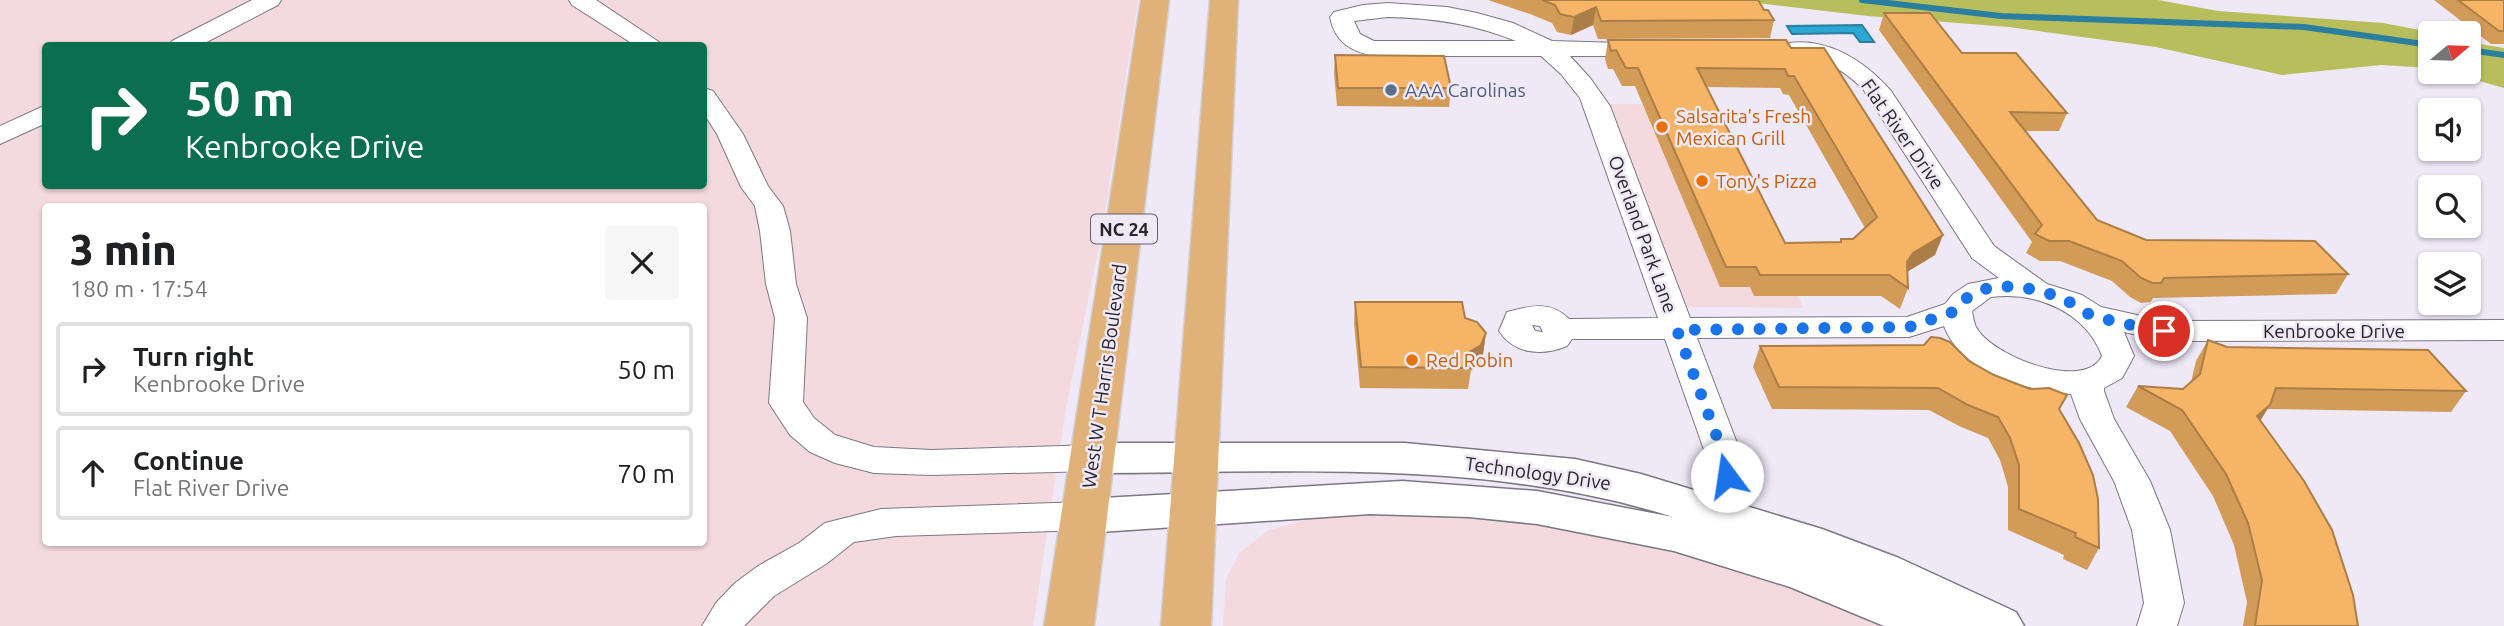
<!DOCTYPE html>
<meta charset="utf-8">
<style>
body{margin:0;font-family:Ubuntu,sans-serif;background:#f6f6f6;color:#202124;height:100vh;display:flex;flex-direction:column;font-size:26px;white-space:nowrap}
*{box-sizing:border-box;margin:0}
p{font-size:23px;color:#757577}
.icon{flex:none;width:38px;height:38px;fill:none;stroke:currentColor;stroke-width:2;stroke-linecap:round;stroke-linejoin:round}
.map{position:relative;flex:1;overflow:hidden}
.side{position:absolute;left:42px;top:203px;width:665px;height:343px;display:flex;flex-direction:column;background:#fff;border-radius:7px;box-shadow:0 2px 5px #0004}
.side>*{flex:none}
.banner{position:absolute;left:42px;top:42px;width:665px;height:147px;border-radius:7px;box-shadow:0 2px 5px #0004;background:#0b6e4f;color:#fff;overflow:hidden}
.needle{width:46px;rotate:71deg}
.tools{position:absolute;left:2418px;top:21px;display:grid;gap:14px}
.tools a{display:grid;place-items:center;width:63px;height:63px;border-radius:7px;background:#fff;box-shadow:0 2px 5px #0004;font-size:35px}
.pin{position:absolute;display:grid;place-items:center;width:60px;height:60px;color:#fff;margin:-30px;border:4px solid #fff;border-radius:50%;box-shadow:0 2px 7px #0007}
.me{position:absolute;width:77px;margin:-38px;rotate:346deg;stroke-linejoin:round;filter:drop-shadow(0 0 5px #0008)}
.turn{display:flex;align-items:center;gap:24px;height:147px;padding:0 28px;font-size:32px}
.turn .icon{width:91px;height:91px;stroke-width:2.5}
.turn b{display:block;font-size:49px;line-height:60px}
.round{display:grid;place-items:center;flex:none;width:74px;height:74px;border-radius:7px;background:#f6f6f6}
.overview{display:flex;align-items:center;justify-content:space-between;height:119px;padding:0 28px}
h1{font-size:42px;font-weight:800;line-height:52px}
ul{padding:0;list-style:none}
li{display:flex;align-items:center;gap:21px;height:94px;margin:0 14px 10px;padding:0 14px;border:4px solid #e0e0e0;border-radius:7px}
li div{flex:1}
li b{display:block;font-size:26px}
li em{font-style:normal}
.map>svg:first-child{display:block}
.commercial{fill:#f4dade;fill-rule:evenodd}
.forest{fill:#b9be5d}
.water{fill:#2ca6d3;stroke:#2a7fa0;stroke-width:2}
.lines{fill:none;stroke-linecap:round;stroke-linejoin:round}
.stream{stroke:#2a7fa0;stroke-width:6}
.minor-casing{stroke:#7b7783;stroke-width:2}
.tertiary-casing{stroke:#7b7783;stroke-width:3}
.primary-casing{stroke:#cfcfd0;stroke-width:3}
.minor{fill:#fff;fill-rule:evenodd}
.tertiary{fill:#fff;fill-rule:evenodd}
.primary{fill:#e0b279;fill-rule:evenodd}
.wall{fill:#d39b58;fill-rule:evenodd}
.shaded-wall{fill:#ac7e47}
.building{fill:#f5b466;stroke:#ac7e47;stroke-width:2;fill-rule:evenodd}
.route{stroke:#1a73e8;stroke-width:12;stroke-dasharray:0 21.6}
.service-dot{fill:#5c6f8a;stroke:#eee8f7;stroke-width:2.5}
.food-dot{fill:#e8710a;stroke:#eee8f7;stroke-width:2.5}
.labels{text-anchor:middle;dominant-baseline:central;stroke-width:5;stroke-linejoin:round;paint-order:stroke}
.shield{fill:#eee8f7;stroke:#636068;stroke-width:2}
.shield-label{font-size:18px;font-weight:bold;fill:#27252a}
.service-label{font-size:19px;fill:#4e5e75;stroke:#eee8f7;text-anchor:start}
.food-label{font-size:19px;fill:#c56008;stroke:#eee8f7;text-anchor:start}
.street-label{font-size:19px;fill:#27252a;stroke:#eee8f7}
</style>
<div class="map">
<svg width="2504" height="626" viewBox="0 0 2504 626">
<rect width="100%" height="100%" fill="#eee8f7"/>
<g class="commercial">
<path d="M0,0H1138L1102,232L1066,408L1033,626H0ZM46,46H704V186H46ZM46,206H704V542H46Z"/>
<polygon points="1608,104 1707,105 1804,308 1687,307"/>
<polygon points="1404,511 1469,513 1614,535 1719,562 1902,626 1223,626 1226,579 1240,552 1269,530 1312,518"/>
</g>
<g class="forest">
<polygon points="1731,0 2158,0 2218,11 2383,23 2436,33 2431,33 2431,68 2381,65 2282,75 2156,47 2009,27 1868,16"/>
<polygon points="2469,42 2504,48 2504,88 2448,72 2469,72"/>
</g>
<polygon class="water" points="1862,25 1874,42 1860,42 1853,33 1792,34 1787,26"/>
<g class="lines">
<g class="stream">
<polyline points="1862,0 2001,16 2304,27 2431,45"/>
<polyline points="2469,50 2504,55"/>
</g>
<g class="minor-casing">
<g id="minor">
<polygon points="252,0 281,0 278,5 199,46 168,46 172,41"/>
<polygon points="569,0 596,0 665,46 636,46 572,5"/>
<path d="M1388,3L1447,7L1477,13L1513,23L1552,41L1657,44L1660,49L1657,54L1648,56H1570L1590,78L1610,106L1690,318L1907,317L1945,304L1953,294L1968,284L1999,278L1972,258L1863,89C1827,54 1820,66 1778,55L1775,50L1778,45C1823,34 1863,59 1891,91L1994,246L2047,284L2082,295L2101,307L2164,321L2504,320V340L2164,341L2124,332L2134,356L2122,378L2104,388V391L2114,419L2150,481L2170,530L2184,603L2177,626H2137L2144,603L2132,530L2114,481L2080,419L2071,394C2027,391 1961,372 1944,326L1909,337L1697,338L1745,464L1742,515L1736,525L1723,529L1710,525L1704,515L1709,464L1665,339H1572L1567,346C1543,356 1515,355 1499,331L1507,312C1530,306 1550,300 1569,319L1658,318L1580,98L1561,74L1541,56H1374C1350,51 1335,42 1330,17L1334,12L1363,5ZM1388,17C1433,18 1475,24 1516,41H1374L1360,34L1354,21ZM1991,297C2036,291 2086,312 2102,356C2084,393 1990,355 1976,327C1974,323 1973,316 1972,311ZM1532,325L1540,326L1543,332L1535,331Z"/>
<polygon points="704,88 713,91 743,134 768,186 783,206 790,231 796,284 807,318 803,402 814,418 835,435 874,447 931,450 1093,445 1106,449 1111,458 1106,467 1093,471 931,475 874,473 835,463 810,452 790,435 769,403 775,318 766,284 760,231 755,206 741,187 717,134 704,114"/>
<polygon points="46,105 46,123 0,144 0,126"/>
<polygon points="1085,502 1098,506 1104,516 1098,526 1085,530 896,536 854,542 826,564 774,596 744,626 702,626 716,603 735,583 758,566 799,543 825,523 881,509"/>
</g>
</g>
<g class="tertiary-casing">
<path id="tertiary" d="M1093,443H1405L1575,459L1641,474L1822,529L1899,558L2016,612L2024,626H1884L1790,587L1674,551L1537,524L1469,517L1370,514L1085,533L1069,528L1062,516L1069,504L1085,499L1402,481L1537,491L1673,517C1487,458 1286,473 1093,473L1078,469L1071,458L1078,447Z"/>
</g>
<g class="primary-casing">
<g id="primary">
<polygon points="1141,0 1169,0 1094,626 1044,626"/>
<polygon points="1210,0 1238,0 1211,626 1161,626"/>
</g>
</g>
<use href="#minor" class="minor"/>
<use href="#tertiary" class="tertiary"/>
<use href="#primary" class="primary"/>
</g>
<g class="wall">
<polygon points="1488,0 1758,0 1764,10 1774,20 1770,38 1598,39 1593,25 1571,35 1557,32 1552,23 1530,14"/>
<polygon points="2434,0 2504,0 2504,44 2491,44"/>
<polygon points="1884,13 1962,53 2067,113 2059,131 2025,131 2097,220 2146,240 2348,274 2336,294 2153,298 2151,302 2141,303 2130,297 2112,281 2060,261 2040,261 2026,253 2032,242 1879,30"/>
<path d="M1608,40H1786L1935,255L1907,272L1908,288L1900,309L1881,296H1754L1750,287H1720L1635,86H1622L1613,69H1608L1605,59ZM1706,87L1780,88L1783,94L1789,95L1865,228L1853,239H1841L1840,242L1785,243Z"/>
<polygon points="1335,55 1451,88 1449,107 1337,106 1334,74"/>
<polygon points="1355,302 1465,318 1486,333 1483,354 1479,366 1471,370 1468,389 1360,388 1354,323"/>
<polygon points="2208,340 2227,347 2466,391 2451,412 2267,409 2260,421 2358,626 2243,626 2247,602 2234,545 2213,496 2170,431 2126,407 2138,386 2183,389 2191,382 2196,361"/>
<polygon points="1760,346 1969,361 1994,375 2030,389 2067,395 2059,410 2099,548 2087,570 2063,559 2064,555 2008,530 2008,487 2000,460 1988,438 1959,426 1929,410 1772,409 1753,367"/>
</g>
<g class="shaded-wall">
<polygon points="1596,7 1593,25 1571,35 1574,17"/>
<polygon points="1943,235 1935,255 1905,273 1907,262 1913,253"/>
<polygon points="1486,333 1483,354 1479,366 1471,370 1469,352"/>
<polygon points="2270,405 2257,426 2257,416"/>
</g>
<g class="building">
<polygon points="1542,0 1758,0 1764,10 1768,10 1774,20 1601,21 1596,7 1574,17 1560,14 1555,5"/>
<polygon points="2458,0 2504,0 2504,31 2499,31"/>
<polygon points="1884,13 1930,13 1962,53 2016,53 2067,113 2010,112 2097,220 2146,240 2315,241 2348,274 2164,278 2161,283 2152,283 2141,278 2122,261 2069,241 2049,241 2035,234 2042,225"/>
<path d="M1608,40H1786L1791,48H1824L1943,235L1913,253L1907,262L1908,288L1889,275H1760L1756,267H1726L1638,68H1626L1616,50L1611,51ZM1697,68L1785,69L1788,76H1794L1877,217L1853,239H1841V242L1785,243Z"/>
<polygon points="1335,55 1444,56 1451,88 1338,88"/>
<polygon points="1355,302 1462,302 1465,318 1477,322 1486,333 1481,345 1469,352 1471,368 1361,367"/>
<polygon points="1931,337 1940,338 1950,342 1969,361 1994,375 2030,389 2049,388 2067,395 2059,409 2079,443 2093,475 2098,499 2099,548 2075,537 2076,533 2019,509 2019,465 2010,438 1998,417 1968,405 1938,388 1779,387 1760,346 1924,345"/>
<polygon points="2208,340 2227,347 2428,350 2466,391 2276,388 2270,405 2257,416 2304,481 2332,530 2353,595 2358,626 2255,626 2262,580 2248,523 2226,474 2182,410 2138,386 2183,389 2200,374"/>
</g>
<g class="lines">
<path class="route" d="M1727,476V464L1677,330L1909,327L1956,311C1977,274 2033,286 2066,300C2075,305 2084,313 2094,316C2117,323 2141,327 2164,331"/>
</g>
<circle class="service-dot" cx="1391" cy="90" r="7"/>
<g class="food-dot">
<circle cx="1662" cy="127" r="7"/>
<circle cx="1702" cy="181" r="7"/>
<circle cx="1412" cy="360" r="7"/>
</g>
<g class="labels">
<rect class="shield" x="1091" y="214.5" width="66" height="29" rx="5"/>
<g class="shield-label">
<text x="1124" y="229">NC 24</text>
</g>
<g class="service-label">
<text x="1405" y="90">AAA Carolinas</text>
</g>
<g class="food-label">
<text x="1676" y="116">Salsarita's Fresh<tspan x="1676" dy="22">Mexican Grill</tspan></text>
<text x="1716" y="181">Tony's Pizza</text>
<text x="1426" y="360">Red Robin</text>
</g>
<g class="street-label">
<text transform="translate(1903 134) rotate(55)">Flat River Drive</text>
<text transform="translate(1643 234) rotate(70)">Overland Park Lane</text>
<text x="2334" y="331">Kenbrooke Drive</text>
<text transform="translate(1104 376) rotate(-82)">West W T Harris Boulevard</text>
<text transform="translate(1538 473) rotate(8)">Technology Drive</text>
</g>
</g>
</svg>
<div class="tools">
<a><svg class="needle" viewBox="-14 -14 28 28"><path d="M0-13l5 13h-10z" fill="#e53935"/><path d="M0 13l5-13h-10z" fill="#757577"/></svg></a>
<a><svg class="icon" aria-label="sound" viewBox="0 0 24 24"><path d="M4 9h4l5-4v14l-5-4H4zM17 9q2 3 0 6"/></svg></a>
<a><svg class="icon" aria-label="search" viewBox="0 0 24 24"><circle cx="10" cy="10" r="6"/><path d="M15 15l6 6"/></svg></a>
<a><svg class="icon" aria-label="layers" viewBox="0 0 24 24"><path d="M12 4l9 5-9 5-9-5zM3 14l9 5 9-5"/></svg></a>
</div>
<div class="pin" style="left:2164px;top:331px;background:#d93025"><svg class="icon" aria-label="arrive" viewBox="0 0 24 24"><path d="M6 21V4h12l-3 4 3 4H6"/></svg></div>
<svg class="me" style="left:1727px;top:476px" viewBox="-20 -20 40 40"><circle r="19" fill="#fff"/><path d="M0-13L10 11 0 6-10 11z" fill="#1a73e8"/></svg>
<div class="banner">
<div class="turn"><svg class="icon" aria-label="right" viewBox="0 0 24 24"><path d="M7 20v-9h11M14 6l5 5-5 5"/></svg><div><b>50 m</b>Kenbrooke Drive</div></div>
</div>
<section class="side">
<div class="overview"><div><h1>3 min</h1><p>180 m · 17:54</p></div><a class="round"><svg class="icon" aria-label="close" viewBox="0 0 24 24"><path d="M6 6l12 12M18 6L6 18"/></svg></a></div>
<ul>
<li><svg class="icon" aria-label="right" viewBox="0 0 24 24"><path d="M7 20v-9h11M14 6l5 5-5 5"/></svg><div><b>Turn right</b><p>Kenbrooke Drive</p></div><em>50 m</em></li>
<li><svg class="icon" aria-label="ahead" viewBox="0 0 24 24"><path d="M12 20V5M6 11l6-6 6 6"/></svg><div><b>Continue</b><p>Flat River Drive</p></div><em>70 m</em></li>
</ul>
</section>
</div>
